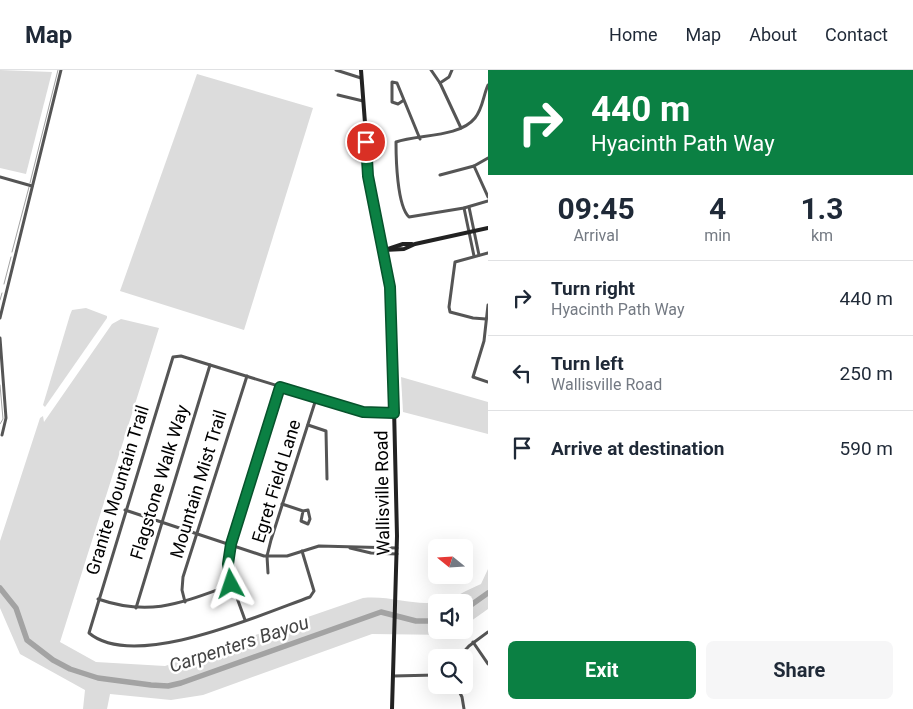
<!DOCTYPE html>
<style>
body{margin:0;font-family:Roboto,sans-serif;background:#f6f6f7;color:#1f2937;height:100vh;display:flex;flex-direction:column;font-size:19px;white-space:nowrap}
*{box-sizing:border-box;margin:0}
p{font-size:16px;color:#747a83}
.icon{flex:none;width:28px;height:28px;fill:none;stroke:currentColor;stroke-width:2;stroke-linecap:round;stroke-linejoin:round}
.map{position:relative;flex:1;overflow:hidden}
.panel{display:flex;flex-direction:column;background:#fff;width:425px}
.panel>*{flex:none}
.guide{background:#0b8043;color:#fff;overflow:hidden}
.needle{width:32px;rotate:288deg}
.tools{position:absolute;left:428px;top:469px;display:grid;gap:10px}
.tools a{display:grid;place-items:center;width:45px;height:45px;border-radius:8px;background:#fff;box-shadow:0 5px 20px #0002;font-size:25px}
.pin{position:absolute;display:grid;place-items:center;width:42px;height:42px;color:#fff;margin:-21px;border:2px solid #fff;border-radius:50%;box-shadow:0 1px 5px #0007}
.me{position:absolute;width:55px;margin:-28px;rotate:355deg;stroke-linejoin:round;filter:drop-shadow(0 0 4px #0008)}
.turn{display:flex;align-items:center;gap:18px;height:105px;padding:0 20px;font-size:22px}
.turn .icon{width:65px;height:65px;stroke-width:2.5}
.turn b{display:block;font-size:35px;line-height:42px}
.eta{display:flex;justify-content:space-evenly;align-items:center;height:85px;text-align:center}
.eta b{font-size:30px;font-weight:700;line-height:35px}
.cta{display:flex;gap:10px;margin-top:auto;padding:10px 20px}
.cta a{flex:1;height:58px;border-radius:8px;background:#0b8043;color:#fff;font-size:20px;font-weight:700;line-height:58px;text-align:center}
.cta a+a{background:#f6f6f7;color:#1f2937}
ul{padding:0;list-style:none}
li{display:flex;align-items:center;gap:15px;height:75px;padding:0 20px;border-top:1px solid #e0e1e3}
li div{flex:1}
li b{display:block;font-size:19px}
li em{font-style:normal}
header{display:flex;align-items:center;gap:30px;box-sizing:border-box;height:70px;padding:0 25px;background:#fff;border-bottom:1px solid #e0e1e3}
header strong{font-size:24px}
nav{display:flex;gap:28px;margin-inline-start:auto;font-size:18px}
main{display:flex;flex:1;min-height:0}
.map>svg:first-child{display:block}
.green{fill:#dcdcdc}
.lines{fill:none;stroke-linecap:round;stroke-linejoin:round}
.stream{stroke:#a3a3a3;stroke-width:1}
.river{stroke:#a3a3a3;stroke-width:5.5}
.street{stroke:#555;stroke-width:3}
.secondary{stroke:#222;stroke-width:4}
.route-casing{stroke:#07532c;stroke-width:12}
.route{stroke:#0b8043;stroke-width:9}
.labels{text-anchor:middle;dominant-baseline:central;stroke-width:5;stroke-linejoin:round;paint-order:stroke}
.street-label{font-size:18px;fill:#000;stroke:#fff}
.water-label{font-size:19px;font-style:italic;fill:#444;stroke:#fff}
</style>
<header>
<strong>Map</strong>
<nav><a>Home</a><a>Map</a><a>About</a><a>Contact</a></nav>
</header>
<main>
<div class="map">
<svg width="488" height="639" viewBox="0 0 488 639">
<rect width="100%" height="100%" fill="#fff"/>
<g class="green">
<polygon points="0,0 52,2 26,104 0,98"/>
<polygon points="197,4 313,38 244,260 120,221"/>
<polygon points="86,238 107,246 107,248 45,337 43,335 70,245 72,240"/>
<path d="M121,249L159,258L60,572L96,592L165,596L363,528C389,525 413,536 438,532C452,530 468,519 481,514L488,499V539L464,556V532H436V560H457L451,565L372,564L203,625L171,630L110,624L107,639H83L85,620L20,584L0,538V471L40,348L43,346L44,352L112,254Z"/>
<polygon points="401,307 488,332 488,364 403,342"/>
</g>
<g class="lines">
<g class="stream">
<polyline points="30,113 58,0"/>
<polyline points="12,182 29,117"/>
<polyline points="4,214 11,187"/>
<polyline points="0,230 2,223"/>
<polyline points="0,315 3,349 0,354"/>
</g>
<g class="river">
<polyline points="0,518 16,538 27,570 53,590 70,599 98,608 151,615 168,616 181,613 381,542 416,551 436,551"/>
<polyline points="464,540 488,523"/>
</g>
<g class="street">
<polyline points="336,0 361,8"/>
<polyline points="431,0 440,13 461,58"/>
<polyline points="440,13 449,7 452,0"/>
<path d="M488,15C483,26 483,38 475,48C459,68 418,64 396,72C396,88 397,136 409,147L464,138L488,131"/>
<polyline points="338,25 363,31"/>
<polyline points="404,30 398,34 392,32 392,12 397,13 420,69"/>
<polyline points="474,96 488,127"/>
<polyline points="440,105 474,96 488,88"/>
<polyline points="0,107 32,116"/>
<polyline points="469,137 479,185"/>
<polyline points="464,138 474,186"/>
<polyline points="488,235 484,271 473,307 488,312"/>
<polyline points="0,248 61,0"/>
<polyline points="486,249 473,248 450,242 449,237 455,192 488,183"/>
<polyline points="0,268 6,348 2,365"/>
<polyline points="308,355 326,361 327,409"/>
<polyline points="282,434 303,441 308,440 310,449 308,454 301,451 303,441"/>
<polyline points="125,440 264,486 287,486 319,476 397,478"/>
<polyline points="350,478 371,483 397,484"/>
<path d="M302,481L314,521L310,527C260,545 134,601 89,563L173,287L181,286L363,342L394,343"/>
<polyline points="268,503 267,486 271,470 316,329"/>
<path d="M98,529C150,547 181,533 231,515"/>
<polyline points="185,532 182,520 183,507 247,306"/>
<polyline points="136,538 210,295"/>
<polyline points="245,550 228,503 231,473 280,317"/>
<polyline points="473,572 488,594"/>
<polyline points="458,588 469,576 488,562"/>
<polyline points="393,606 436,605"/>
<polyline points="456,615 462,627 464,639"/>
</g>
<g class="secondary">
<polyline points="361,0 369,106 387,191 392,252 397,466 392,639"/>
<polyline points="384,180 404,179 415,174 488,158"/>
<polyline points="385,180 403,174 412,174"/>
</g>
</g>
<g class="lines">
<g class="route-casing">
<polyline id="route" points="231,514 228,494 231,474 280,317 363,342 394,343 390,217 368,106 366,72"/>
</g>
<use href="#route" class="route"/>
</g>
<g class="labels">
<g class="street-label">
<text transform="translate(276 411) rotate(-73)">Egret Field Lane</text>
<text transform="translate(159 412) rotate(-73)">Flagstone Walk Way</text>
<text transform="translate(198 414) rotate(-73)">Mountain Mist Trail</text>
<text transform="translate(117 420) rotate(-73)">Granite Mountain Trail</text>
<text transform="translate(382 423) rotate(-91)">Wallisville Road</text>
</g>
<g class="water-label">
<text transform="translate(239 574) rotate(-18)">Carpenters Bayou</text>
</g>
</g>
</svg>
<div class="tools">
<a><svg class="needle" viewBox="-14 -14 28 28"><path d="M0-13l5 13h-10z" fill="#e53935"/><path d="M0 13l5-13h-10z" fill="#747a83"/></svg></a>
<a><svg class="icon" aria-label="sound" viewBox="0 0 24 24"><path d="M4 9h4l5-4v14l-5-4H4zM17 9q2 3 0 6"/></svg></a>
<a><svg class="icon" aria-label="search" viewBox="0 0 24 24"><circle cx="10" cy="10" r="6"/><path d="M15 15l6 6"/></svg></a>
</div>
<div class="pin" style="left:366px;top:72px;background:#d93025"><svg class="icon" aria-label="arrive" viewBox="0 0 24 24"><path d="M6 21V4h12l-3 4 3 4H6"/></svg></div>
<svg class="me" style="left:231px;top:514px" viewBox="-20 -20 40 40"><path d="M0-17L14 15 0 8-14 15z" fill="#0b8043" stroke="#fff" stroke-width="4"/></svg>
</div>
<section class="panel">
<div class="guide">
<div class="turn"><svg class="icon" aria-label="right" viewBox="0 0 24 24"><path d="M7 20v-9h11M14 6l5 5-5 5"/></svg><div><b>440 m</b>Hyacinth Path Way</div></div>
</div>
<div class="eta">
<div><b>09:45</b><p>Arrival</p></div>
<div><b>4</b><p>min</p></div>
<div><b>1.3</b><p>km</p></div>
</div>
<ul>
<li><svg class="icon" aria-label="right" viewBox="0 0 24 24"><path d="M7 20v-9h11M14 6l5 5-5 5"/></svg><div><b>Turn right</b><p>Hyacinth Path Way</p></div><em>440 m</em></li>
<li><svg class="icon" aria-label="left" viewBox="0 0 24 24"><path d="M17 20v-9H6M10 6l-5 5 5 5"/></svg><div><b>Turn left</b><p>Wallisville Road</p></div><em>250 m</em></li>
<li><svg class="icon" aria-label="arrive" viewBox="0 0 24 24"><path d="M6 21V4h12l-3 4 3 4H6"/></svg><div><b>Arrive at destination</b></div><em>590 m</em></li>
</ul>
<div class="cta"><a>Exit</a><a>Share</a></div>
</section>
</main>
